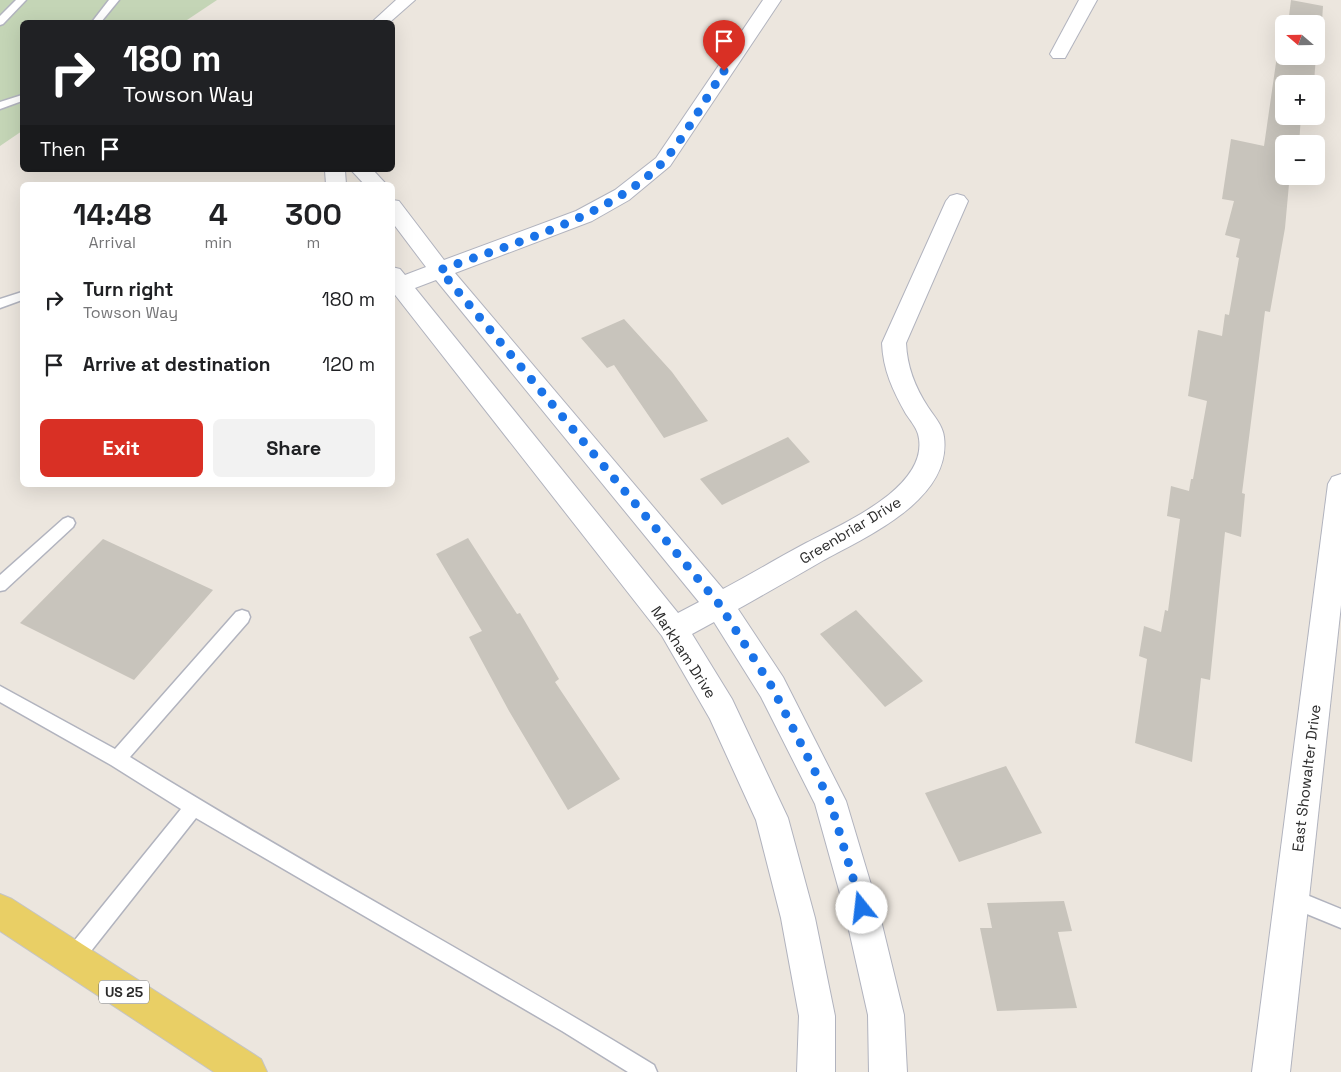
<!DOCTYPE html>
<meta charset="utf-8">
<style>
body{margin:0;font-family:"Space Grotesk",sans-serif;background:#f2f2f2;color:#202124;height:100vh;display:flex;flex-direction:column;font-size:19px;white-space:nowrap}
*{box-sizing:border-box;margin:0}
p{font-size:16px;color:#757577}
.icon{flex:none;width:28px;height:28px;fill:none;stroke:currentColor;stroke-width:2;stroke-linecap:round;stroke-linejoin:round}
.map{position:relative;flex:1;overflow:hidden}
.panel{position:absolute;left:20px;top:182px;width:375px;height:305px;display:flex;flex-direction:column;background:#fff;border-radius:8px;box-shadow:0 5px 20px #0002}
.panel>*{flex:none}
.hud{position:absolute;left:20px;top:20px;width:375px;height:152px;border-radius:8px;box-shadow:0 5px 20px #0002;background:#202124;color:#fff;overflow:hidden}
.needle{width:32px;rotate:290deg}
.controls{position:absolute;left:1275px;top:15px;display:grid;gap:10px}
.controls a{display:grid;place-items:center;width:50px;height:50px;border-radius:8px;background:#fff;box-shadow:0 5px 20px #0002;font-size:25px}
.pin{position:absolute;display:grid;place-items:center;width:42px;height:42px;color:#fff;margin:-51px -21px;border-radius:50% 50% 50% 0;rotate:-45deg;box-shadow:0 0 5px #0007}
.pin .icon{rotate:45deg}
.me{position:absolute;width:55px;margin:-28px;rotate:344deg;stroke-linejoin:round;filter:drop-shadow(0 0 4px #0008)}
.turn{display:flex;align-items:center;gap:18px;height:105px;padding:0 20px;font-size:22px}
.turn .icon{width:65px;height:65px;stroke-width:2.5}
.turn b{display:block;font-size:35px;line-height:42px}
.then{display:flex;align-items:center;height:48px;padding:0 20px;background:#0003;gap:10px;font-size:19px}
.eta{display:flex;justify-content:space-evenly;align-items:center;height:85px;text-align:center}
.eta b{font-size:30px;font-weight:600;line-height:35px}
.action{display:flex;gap:10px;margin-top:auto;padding:10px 20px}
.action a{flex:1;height:58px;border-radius:8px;background:#d93025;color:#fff;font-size:20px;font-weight:600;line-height:58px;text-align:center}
.action a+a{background:#f2f2f2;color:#202124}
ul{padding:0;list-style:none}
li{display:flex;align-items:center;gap:15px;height:65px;padding:0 20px}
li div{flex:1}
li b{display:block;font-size:19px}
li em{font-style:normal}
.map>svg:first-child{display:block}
.cemetery{fill:#c4d5b6}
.building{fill:#c8c4bc}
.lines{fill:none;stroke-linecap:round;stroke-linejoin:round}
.service-casing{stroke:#b1b3be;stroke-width:3}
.minor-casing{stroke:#b1b3be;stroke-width:2}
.primary-casing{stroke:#c4c4c4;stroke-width:2}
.service{fill:#fff;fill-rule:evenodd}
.minor{fill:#fff;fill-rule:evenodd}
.primary{fill:#e9cf65;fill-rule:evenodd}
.route{stroke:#1a73e8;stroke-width:9;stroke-dasharray:0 16.2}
.labels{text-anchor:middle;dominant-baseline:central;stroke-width:4;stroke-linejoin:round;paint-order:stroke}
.shield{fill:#fff;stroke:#6b6b6b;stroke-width:1}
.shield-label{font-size:14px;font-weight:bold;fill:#2b2b2b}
.street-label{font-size:15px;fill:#2b2b2b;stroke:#fff}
</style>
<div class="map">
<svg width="1341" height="1072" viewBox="0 0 1341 1072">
<rect width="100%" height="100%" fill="#ece6de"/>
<polygon class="cemetery" points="0,0 217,0 184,22 22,22 22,131 0,146"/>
<g class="building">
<polygon points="1291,0 1323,6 1320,52 1316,51 1316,24 1288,24"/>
<polygon points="1281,28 1284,29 1284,56 1316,56 1314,82 1303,80 1303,84 1284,84 1284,116 1301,116 1299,144 1284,144 1284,176 1295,176 1294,185 1289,184 1285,228 1270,312 1265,311 1242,493 1245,494 1241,537 1225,532 1210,680 1201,678 1192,762 1135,743 1147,659 1139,656 1144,626 1161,632 1165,610 1168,611 1180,519 1167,516 1171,486 1189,491 1191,479 1193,479 1207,401 1188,396 1198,330 1222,336 1225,314 1229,315 1239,258 1236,257 1240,239 1225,235 1234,201 1222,199 1231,139 1264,146"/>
<polygon points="624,319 672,372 708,421 664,438 614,365 607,368 581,338"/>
<polygon points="788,437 810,462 722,505 700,479"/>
<polygon points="468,538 517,614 520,613 559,679 555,682 620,779 568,810 509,711 469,637 482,631 436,554"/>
<polygon points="103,539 213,590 134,680 20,623"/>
<polygon points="856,610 923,681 885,707 820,634"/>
<polygon points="1006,766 1042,833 959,862 925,793"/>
<polygon points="1064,901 1072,931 1058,932 1077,1008 997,1011 980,928 992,928 987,903"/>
</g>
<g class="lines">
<g class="service-casing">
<g id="service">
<polygon points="16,0 26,0 3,24 0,25 0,16"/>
<polygon points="109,0 119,0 101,22 92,22"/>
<polygon points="22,95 22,101 0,109 0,102"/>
<polygon points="22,292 22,300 0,308 0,299"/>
<polygon points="68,517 73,519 75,523 73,527 5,590 0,591 0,575 63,519"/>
<path d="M242,610L248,612L250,617L248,622L130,757C302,864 481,959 654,1065L657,1072H628L562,1031L196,818L80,965L73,968L66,965L63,958L66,951L181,809L111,765L0,702V686L115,749L236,612Z"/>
<polygon points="1292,889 1341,909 1341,928 1285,905 1283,898 1285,891"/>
</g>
</g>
<g class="minor-casing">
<g id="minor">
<polygon points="396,0 415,0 390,22 372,22"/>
<path d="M763,0H781L670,166L629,200L592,221L455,273L723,589C751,574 778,558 806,543C842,524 932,486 918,434C916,427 910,420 906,414C893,391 883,370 882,343L946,201L950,196L957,194L964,196L968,201L906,343C907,367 915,387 928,407C934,416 943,426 944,437C952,499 868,536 824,560C795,577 766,593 738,609L783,677L846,801L878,908L904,1015L907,1072H869L868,1015L844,908L815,804L761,697L714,622L692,634L732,699L788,818L815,918L835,1016V1072H797L799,1016L781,918L756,820L710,719L662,636L392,291V267L400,269L405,275L426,267L392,222V200L399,201L444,260L576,211L615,190L656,158ZM436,280L699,602L678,613L415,288Z"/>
<polygon points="1079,0 1097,0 1065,58 1053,58 1050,54"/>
<polygon points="325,170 345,170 346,185 326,185"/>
<polygon points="351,170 373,170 387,185 365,185"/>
<polygon points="1341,474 1341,605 1290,1072 1252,1072 1328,484 1332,477"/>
</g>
</g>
<g class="primary-casing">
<polygon id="primary" points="0,894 12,899 261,1059 267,1072 214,1072 0,931"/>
</g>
<use href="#service" class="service"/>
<use href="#minor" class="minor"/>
<use href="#primary" class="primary"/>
</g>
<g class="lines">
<path class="route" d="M724,71C705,99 684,139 662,163C610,217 510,244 440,270L719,604L772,687L830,801L862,908"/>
</g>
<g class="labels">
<rect class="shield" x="99" y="980.5" width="50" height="23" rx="4"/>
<g class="shield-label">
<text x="124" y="992">US 25</text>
</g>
<g class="street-label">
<text transform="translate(850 530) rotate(-31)">Greenbriar Drive</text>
<text transform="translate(684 652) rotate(57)">Markham Drive</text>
<text transform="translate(1306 778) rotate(-83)">East Showalter Drive</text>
</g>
</g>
</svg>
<div class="controls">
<a><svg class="needle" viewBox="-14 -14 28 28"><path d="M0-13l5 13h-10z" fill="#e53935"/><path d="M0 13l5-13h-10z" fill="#757577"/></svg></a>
<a>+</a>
<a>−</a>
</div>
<div class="pin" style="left:724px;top:71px;background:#d93025"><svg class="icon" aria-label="arrive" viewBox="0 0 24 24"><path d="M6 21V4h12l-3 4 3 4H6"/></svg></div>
<svg class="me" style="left:862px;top:908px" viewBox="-20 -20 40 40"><circle r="19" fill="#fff"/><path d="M0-13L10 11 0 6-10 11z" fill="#1a73e8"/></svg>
<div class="hud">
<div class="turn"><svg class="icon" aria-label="right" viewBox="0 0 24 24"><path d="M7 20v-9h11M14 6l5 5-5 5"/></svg><div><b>180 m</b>Towson Way</div></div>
<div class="then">Then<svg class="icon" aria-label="arrive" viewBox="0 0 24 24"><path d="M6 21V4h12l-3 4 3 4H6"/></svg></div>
</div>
<section class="panel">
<div class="eta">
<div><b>14:48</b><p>Arrival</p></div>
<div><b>4</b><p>min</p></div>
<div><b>300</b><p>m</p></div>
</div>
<ul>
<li><svg class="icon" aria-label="right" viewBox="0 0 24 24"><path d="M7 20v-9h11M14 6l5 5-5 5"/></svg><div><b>Turn right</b><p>Towson Way</p></div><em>180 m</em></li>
<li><svg class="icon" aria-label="arrive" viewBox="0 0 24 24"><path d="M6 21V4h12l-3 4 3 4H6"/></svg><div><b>Arrive at destination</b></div><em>120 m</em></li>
</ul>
<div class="action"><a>Exit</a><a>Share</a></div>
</section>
</div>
